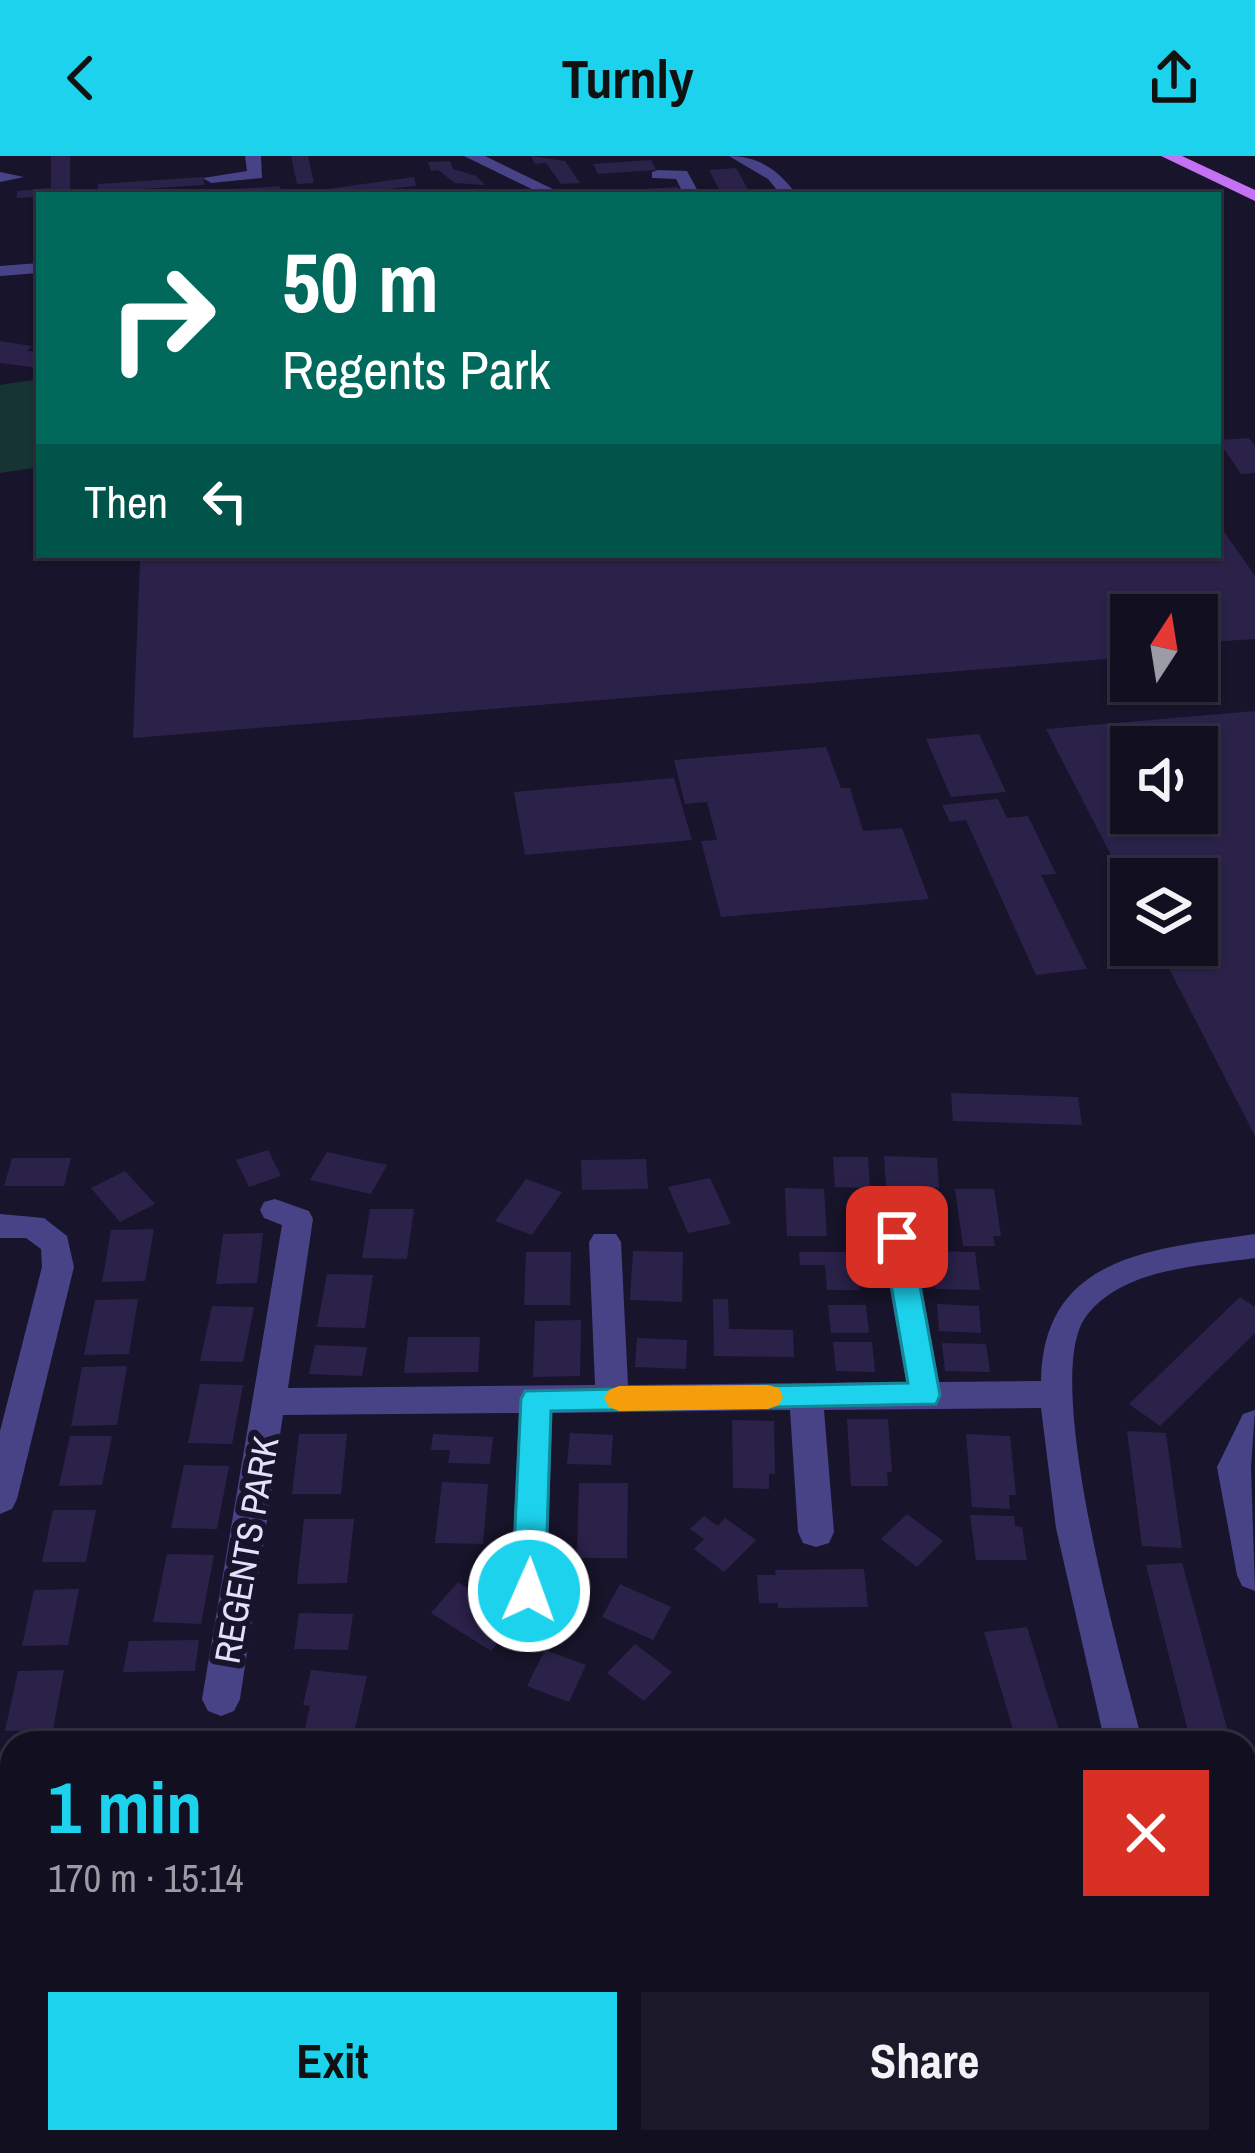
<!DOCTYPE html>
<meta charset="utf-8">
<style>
body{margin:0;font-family:"Archivo Narrow",sans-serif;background:#1b1829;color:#f1f3f6;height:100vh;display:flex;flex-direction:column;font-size:45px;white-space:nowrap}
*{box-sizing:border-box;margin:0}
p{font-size:39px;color:#9c9ca5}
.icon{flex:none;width:66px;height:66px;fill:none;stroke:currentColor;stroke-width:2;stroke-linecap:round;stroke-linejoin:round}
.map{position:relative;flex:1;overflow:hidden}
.panel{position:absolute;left:0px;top:1575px;width:1257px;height:423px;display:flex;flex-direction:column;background:#120f20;border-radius:36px 36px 0 0;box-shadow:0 3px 9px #0004,0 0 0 3px #312f3e}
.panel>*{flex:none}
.hud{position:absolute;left:36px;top:36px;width:1185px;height:366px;border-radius:0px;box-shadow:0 3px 9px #0004,0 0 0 3px #312f3e;background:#00695c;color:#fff;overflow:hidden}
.needle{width:78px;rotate:12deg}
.fabs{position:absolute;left:1110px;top:438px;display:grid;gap:24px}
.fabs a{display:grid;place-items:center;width:108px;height:108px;border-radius:0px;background:#120f20;box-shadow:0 3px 9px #0004,0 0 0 3px #312f3e;font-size:60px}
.pin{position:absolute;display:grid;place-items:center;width:102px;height:102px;color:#fff;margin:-51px;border-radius:24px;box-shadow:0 6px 18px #0006}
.me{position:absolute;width:132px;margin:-66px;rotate:2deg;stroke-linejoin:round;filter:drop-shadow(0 0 9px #0008)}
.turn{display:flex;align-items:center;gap:42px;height:252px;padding:0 48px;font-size:54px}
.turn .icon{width:156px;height:156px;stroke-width:2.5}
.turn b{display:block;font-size:84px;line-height:102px}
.then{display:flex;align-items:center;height:114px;padding:0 48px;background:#0003;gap:24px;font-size:45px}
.round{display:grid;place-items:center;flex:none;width:126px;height:126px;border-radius:0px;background:#1b1829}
.summary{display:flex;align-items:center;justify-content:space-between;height:204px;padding:0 48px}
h1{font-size:72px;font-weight:700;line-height:90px;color:#1dd2ec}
.primary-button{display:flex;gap:24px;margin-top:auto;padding:24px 48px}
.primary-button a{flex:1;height:138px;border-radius:0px;background:#1dd2ec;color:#111;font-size:48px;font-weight:700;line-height:138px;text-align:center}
.primary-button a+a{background:#1b1829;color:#f1f3f6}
header{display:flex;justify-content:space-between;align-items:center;height:156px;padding:0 48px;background:#1dd2ec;color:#111;font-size:54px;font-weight:700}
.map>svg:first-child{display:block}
.green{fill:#173434}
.building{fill:#2b224a;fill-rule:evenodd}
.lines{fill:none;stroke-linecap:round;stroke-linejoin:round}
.minor{fill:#474386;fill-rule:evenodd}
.major{fill:#c571f3;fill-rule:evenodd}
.route{fill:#1dd2ec;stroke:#138899;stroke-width:3}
.slow{fill:#f59e0b}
.labels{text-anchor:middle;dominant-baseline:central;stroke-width:12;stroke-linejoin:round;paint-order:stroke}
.street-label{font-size:36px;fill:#e4e0fc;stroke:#18142b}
</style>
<header><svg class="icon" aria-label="back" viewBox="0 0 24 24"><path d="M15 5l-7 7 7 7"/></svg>Turnly<svg class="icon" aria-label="share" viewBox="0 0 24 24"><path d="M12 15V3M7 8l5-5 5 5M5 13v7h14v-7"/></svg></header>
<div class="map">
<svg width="1255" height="1997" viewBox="0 0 1255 1997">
<rect width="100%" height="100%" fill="#18142b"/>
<polygon class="green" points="39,223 39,311 0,317 0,229"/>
<g class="building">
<polygon points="51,0 70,0 70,39 17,42 17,35 51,32"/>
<polygon points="291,0 308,0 314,27 297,28"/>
<polygon points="531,0 565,5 580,27 561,28 546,7 535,8"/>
<polygon points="651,4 656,14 598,18 593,8"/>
<polygon points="450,5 453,13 476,20 485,29 455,27 438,14 431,15 428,6"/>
<polygon points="736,12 749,35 722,39 709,14"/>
<polygon points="203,21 204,29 98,36 98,28"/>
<polygon points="414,21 416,30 328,39 327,33"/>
<polygon points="280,30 282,38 207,39 206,35"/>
<polygon points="678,31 681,39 630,39 628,34"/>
<polygon points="0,185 32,190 27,195 39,196 39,212 0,207"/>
<polygon points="1249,282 1255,290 1255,317 1241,318 1218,284"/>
<polygon points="1218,367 1255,420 1255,483 1210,486 1214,494 1197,495 1197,459 1131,459 1131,501 133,582 140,405 215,399 1218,399"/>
<path d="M1255,555V980L1157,789H1197V723H1131V738L1046,573ZM1131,591H1197V657H1131Z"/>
<polygon points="979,578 1006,636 951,641 926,583"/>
<polygon points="826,591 841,632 850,632 863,675 902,672 929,743 721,761 701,685 717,684 707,646 685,648 674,604"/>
<polygon points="674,622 692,684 525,699 514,636"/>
<polygon points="998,643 1007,662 1028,660 1056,718 1041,719 1087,813 1036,819 966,664 950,666 942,649"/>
<polygon points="951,937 1078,941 1082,969 953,965"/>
<polygon points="268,994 281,1020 249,1031 236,1004"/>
<polygon points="327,996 359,1003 387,1009 371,1038 310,1024"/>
<polygon points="884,1000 937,1002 939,1032 886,1030"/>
<polygon points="833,1001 868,1001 870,1032 835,1031"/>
<polygon points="12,1002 71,1002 64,1030 4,1030"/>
<polygon points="646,1003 648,1033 582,1034 581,1004"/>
<polygon points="125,1015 155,1048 120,1066 91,1032"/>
<polygon points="710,1022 731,1068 688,1077 668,1031"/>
<polygon points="526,1023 562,1036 532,1079 495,1065"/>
<polygon points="785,1032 824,1033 827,1080 787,1080"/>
<polygon points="955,1033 994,1033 1001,1080 993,1080 995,1090 963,1090"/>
<polygon points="370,1053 414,1053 407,1103 362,1102"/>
<polygon points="154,1073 145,1125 102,1126 111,1074"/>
<polygon points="263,1077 257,1127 216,1128 223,1078"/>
<polygon points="633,1095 683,1096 682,1146 630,1144"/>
<polygon points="930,1095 975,1096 980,1134 935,1133"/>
<polygon points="526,1096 571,1096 570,1149 524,1149"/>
<polygon points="799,1096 861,1096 864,1123 858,1123 860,1134 827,1134 825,1109 800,1109"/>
<polygon points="327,1118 373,1119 365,1172 317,1171"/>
<polygon points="1240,1141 1255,1151 1255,1177 1160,1270 1129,1248"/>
<polygon points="138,1143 129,1198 84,1199 95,1144"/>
<polygon points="713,1143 728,1143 729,1173 793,1174 794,1201 714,1200"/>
<polygon points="937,1148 979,1150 981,1177 939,1175"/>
<polygon points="828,1149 866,1149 869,1177 831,1177"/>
<polygon points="212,1150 254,1151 243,1206 200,1205"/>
<polygon points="581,1164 580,1220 533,1221 535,1165"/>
<polygon points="408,1181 480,1181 478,1216 404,1217"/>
<polygon points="637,1182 687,1184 686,1213 635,1211"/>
<polygon points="833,1186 872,1186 875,1216 836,1215"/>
<polygon points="942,1187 986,1188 990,1216 945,1215"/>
<polygon points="315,1189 367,1191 362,1220 309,1218"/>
<polygon points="127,1210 117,1269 71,1270 82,1211"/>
<polygon points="200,1228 243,1229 232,1288 188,1287"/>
<polygon points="847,1263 888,1263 892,1316 887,1316 888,1330 851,1330"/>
<polygon points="732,1264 774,1265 775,1318 769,1318 769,1333 733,1332"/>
<polygon points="1127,1275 1166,1277 1182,1392 1142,1390"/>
<polygon points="570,1277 613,1279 611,1309 567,1308"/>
<polygon points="299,1278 347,1278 341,1338 292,1338"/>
<polygon points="433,1278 493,1281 490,1308 448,1307 450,1294 431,1294"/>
<polygon points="966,1278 1010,1280 1016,1339 1009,1339 1010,1353 972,1351"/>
<polygon points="70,1280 112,1280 102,1329 59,1330"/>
<polygon points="184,1309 229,1310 217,1373 171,1372"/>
<polygon points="442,1326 488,1328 483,1388 435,1387"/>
<polygon points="579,1327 628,1327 627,1402 577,1402"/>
<polygon points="53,1354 96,1354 86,1406 42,1406"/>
<polygon points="907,1358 943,1385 917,1411 881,1383"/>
<polygon points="970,1359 1014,1360 1015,1370 1022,1371 1027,1404 976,1404"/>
<polygon points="704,1360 718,1370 725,1362 756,1384 724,1416 694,1393 704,1383 690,1373"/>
<polygon points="304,1363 354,1363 347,1427 297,1428"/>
<polygon points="167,1398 214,1399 201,1468 153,1466"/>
<polygon points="1182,1407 1208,1502 1231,1587 1191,1587 1146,1409"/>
<polygon points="864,1413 868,1451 778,1452 778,1447 759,1447 757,1419 776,1419 775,1414"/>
<polygon points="458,1426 518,1463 491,1495 431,1457"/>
<polygon points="620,1428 671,1451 653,1484 602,1461"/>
<polygon points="79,1433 68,1489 22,1490 34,1434"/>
<polygon points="299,1457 353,1458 348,1494 294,1493"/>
<polygon points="1027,1471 1046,1533 1063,1587 1017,1587 984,1476"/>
<polygon points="199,1484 195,1515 123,1516 129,1485"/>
<polygon points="635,1488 672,1516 644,1545 607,1517"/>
<polygon points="545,1494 586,1509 569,1546 527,1530"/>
<polygon points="64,1514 53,1574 5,1575 18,1515"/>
<polygon points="311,1514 367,1520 354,1577 305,1572 310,1550 303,1549"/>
<polygon points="12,1603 12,1667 0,1667 0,1604"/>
<polygon points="0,1704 12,1707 12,1736 0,1760"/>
<polygon points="1245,1933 1255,1947 1255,1997 1238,1997 1230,1986 1245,1986"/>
<polygon points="18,1986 72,1986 78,1997 24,1997"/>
<polygon points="374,1986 451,1986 436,1997 359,1997"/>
<polygon points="627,1986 691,1986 697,1993 613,1997"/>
<polygon points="888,1986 944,1986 952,1997 896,1997"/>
</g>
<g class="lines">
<g class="minor">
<polygon points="245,0 261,0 262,22 211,27 203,22 247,15"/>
<polygon points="464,0 485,0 565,39 544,39"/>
<path d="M729,0C760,0 779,15 797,39H781L768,23Z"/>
<polygon points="658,14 687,15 700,39 684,39 676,23 652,22 652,16"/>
<polygon points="0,16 24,21 0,26"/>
<polygon points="39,107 39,117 0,120 0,110"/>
<path d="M275,1043L309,1055L313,1063L288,1232L595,1229L589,1086L594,1078H616L621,1086L628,1229L906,1226L881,1081L886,1073H908L913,1081L939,1226L1041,1225C1043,1098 1155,1093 1255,1078V1102C1200,1110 1120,1112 1085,1162C1041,1225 1123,1509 1143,1587H1105L1056,1372L1041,1252L824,1254L834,1376L829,1387L816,1391L803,1387L798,1376L790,1254L552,1257L547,1435L542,1446L529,1451L516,1446L511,1435L519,1257L283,1259L240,1543L234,1555L221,1560L208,1555L202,1543L282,1069L264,1062L260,1054L264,1046Z"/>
<polygon points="0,1058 44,1062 67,1080 74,1111 17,1343 12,1353 0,1358 0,1275 42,1111 41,1093 26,1082 0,1082"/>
<polygon points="1255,1254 1251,1311 1255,1435 1242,1430 1237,1419 1217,1311 1243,1258"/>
<polygon points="1255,1599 1255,1635 1245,1638 1245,1602"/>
<polygon points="1255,1814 1255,1897 1245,1893 1245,1818"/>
<polygon points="131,1986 178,1986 182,1997 135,1997"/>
<polygon points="505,1986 560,1986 556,1997 501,1997"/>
<polygon points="796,1986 843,1986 847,1997 800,1997"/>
</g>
<polygon class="major" points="1161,0 1182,0 1255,34 1255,45"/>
</g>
<polygon class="route" points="897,1070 911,1081 940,1239 936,1248 551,1255 545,1435 541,1445 529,1450 517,1445 512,1435 521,1243 525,1235 908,1227 883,1081"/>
<polygon class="slow" points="768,1229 779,1232 783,1241 779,1249 768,1253 619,1255 609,1251 604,1242 609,1234 619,1230"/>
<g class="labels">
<g class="street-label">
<text transform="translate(246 1394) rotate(-80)">REGENTS PARK</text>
</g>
</g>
</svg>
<div class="fabs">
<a><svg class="needle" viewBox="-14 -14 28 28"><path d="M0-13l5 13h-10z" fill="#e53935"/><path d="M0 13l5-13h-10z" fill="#9c9ca5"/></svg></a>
<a><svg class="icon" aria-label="sound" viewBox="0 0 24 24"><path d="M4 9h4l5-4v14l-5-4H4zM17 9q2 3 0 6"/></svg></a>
<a><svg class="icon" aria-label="layers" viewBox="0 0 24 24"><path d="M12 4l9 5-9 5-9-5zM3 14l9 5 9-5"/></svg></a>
</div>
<div class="pin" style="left:897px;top:1081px;background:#d93025"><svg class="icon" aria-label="arrive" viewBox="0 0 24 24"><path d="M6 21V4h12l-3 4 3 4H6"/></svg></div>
<svg class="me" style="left:529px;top:1435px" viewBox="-20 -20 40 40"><circle r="17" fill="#1dd2ec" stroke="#fff" stroke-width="3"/><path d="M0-11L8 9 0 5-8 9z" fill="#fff"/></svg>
<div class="hud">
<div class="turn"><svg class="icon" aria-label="right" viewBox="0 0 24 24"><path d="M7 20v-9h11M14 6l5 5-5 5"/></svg><div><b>50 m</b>Regents Park</div></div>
<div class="then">Then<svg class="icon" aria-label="left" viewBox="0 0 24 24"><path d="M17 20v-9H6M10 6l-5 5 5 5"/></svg></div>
</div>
<section class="panel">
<div class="summary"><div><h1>1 min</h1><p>170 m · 15:14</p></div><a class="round" style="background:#d93025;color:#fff"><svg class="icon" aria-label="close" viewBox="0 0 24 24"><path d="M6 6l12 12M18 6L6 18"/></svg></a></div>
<div class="primary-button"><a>Exit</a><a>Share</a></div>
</section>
</div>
